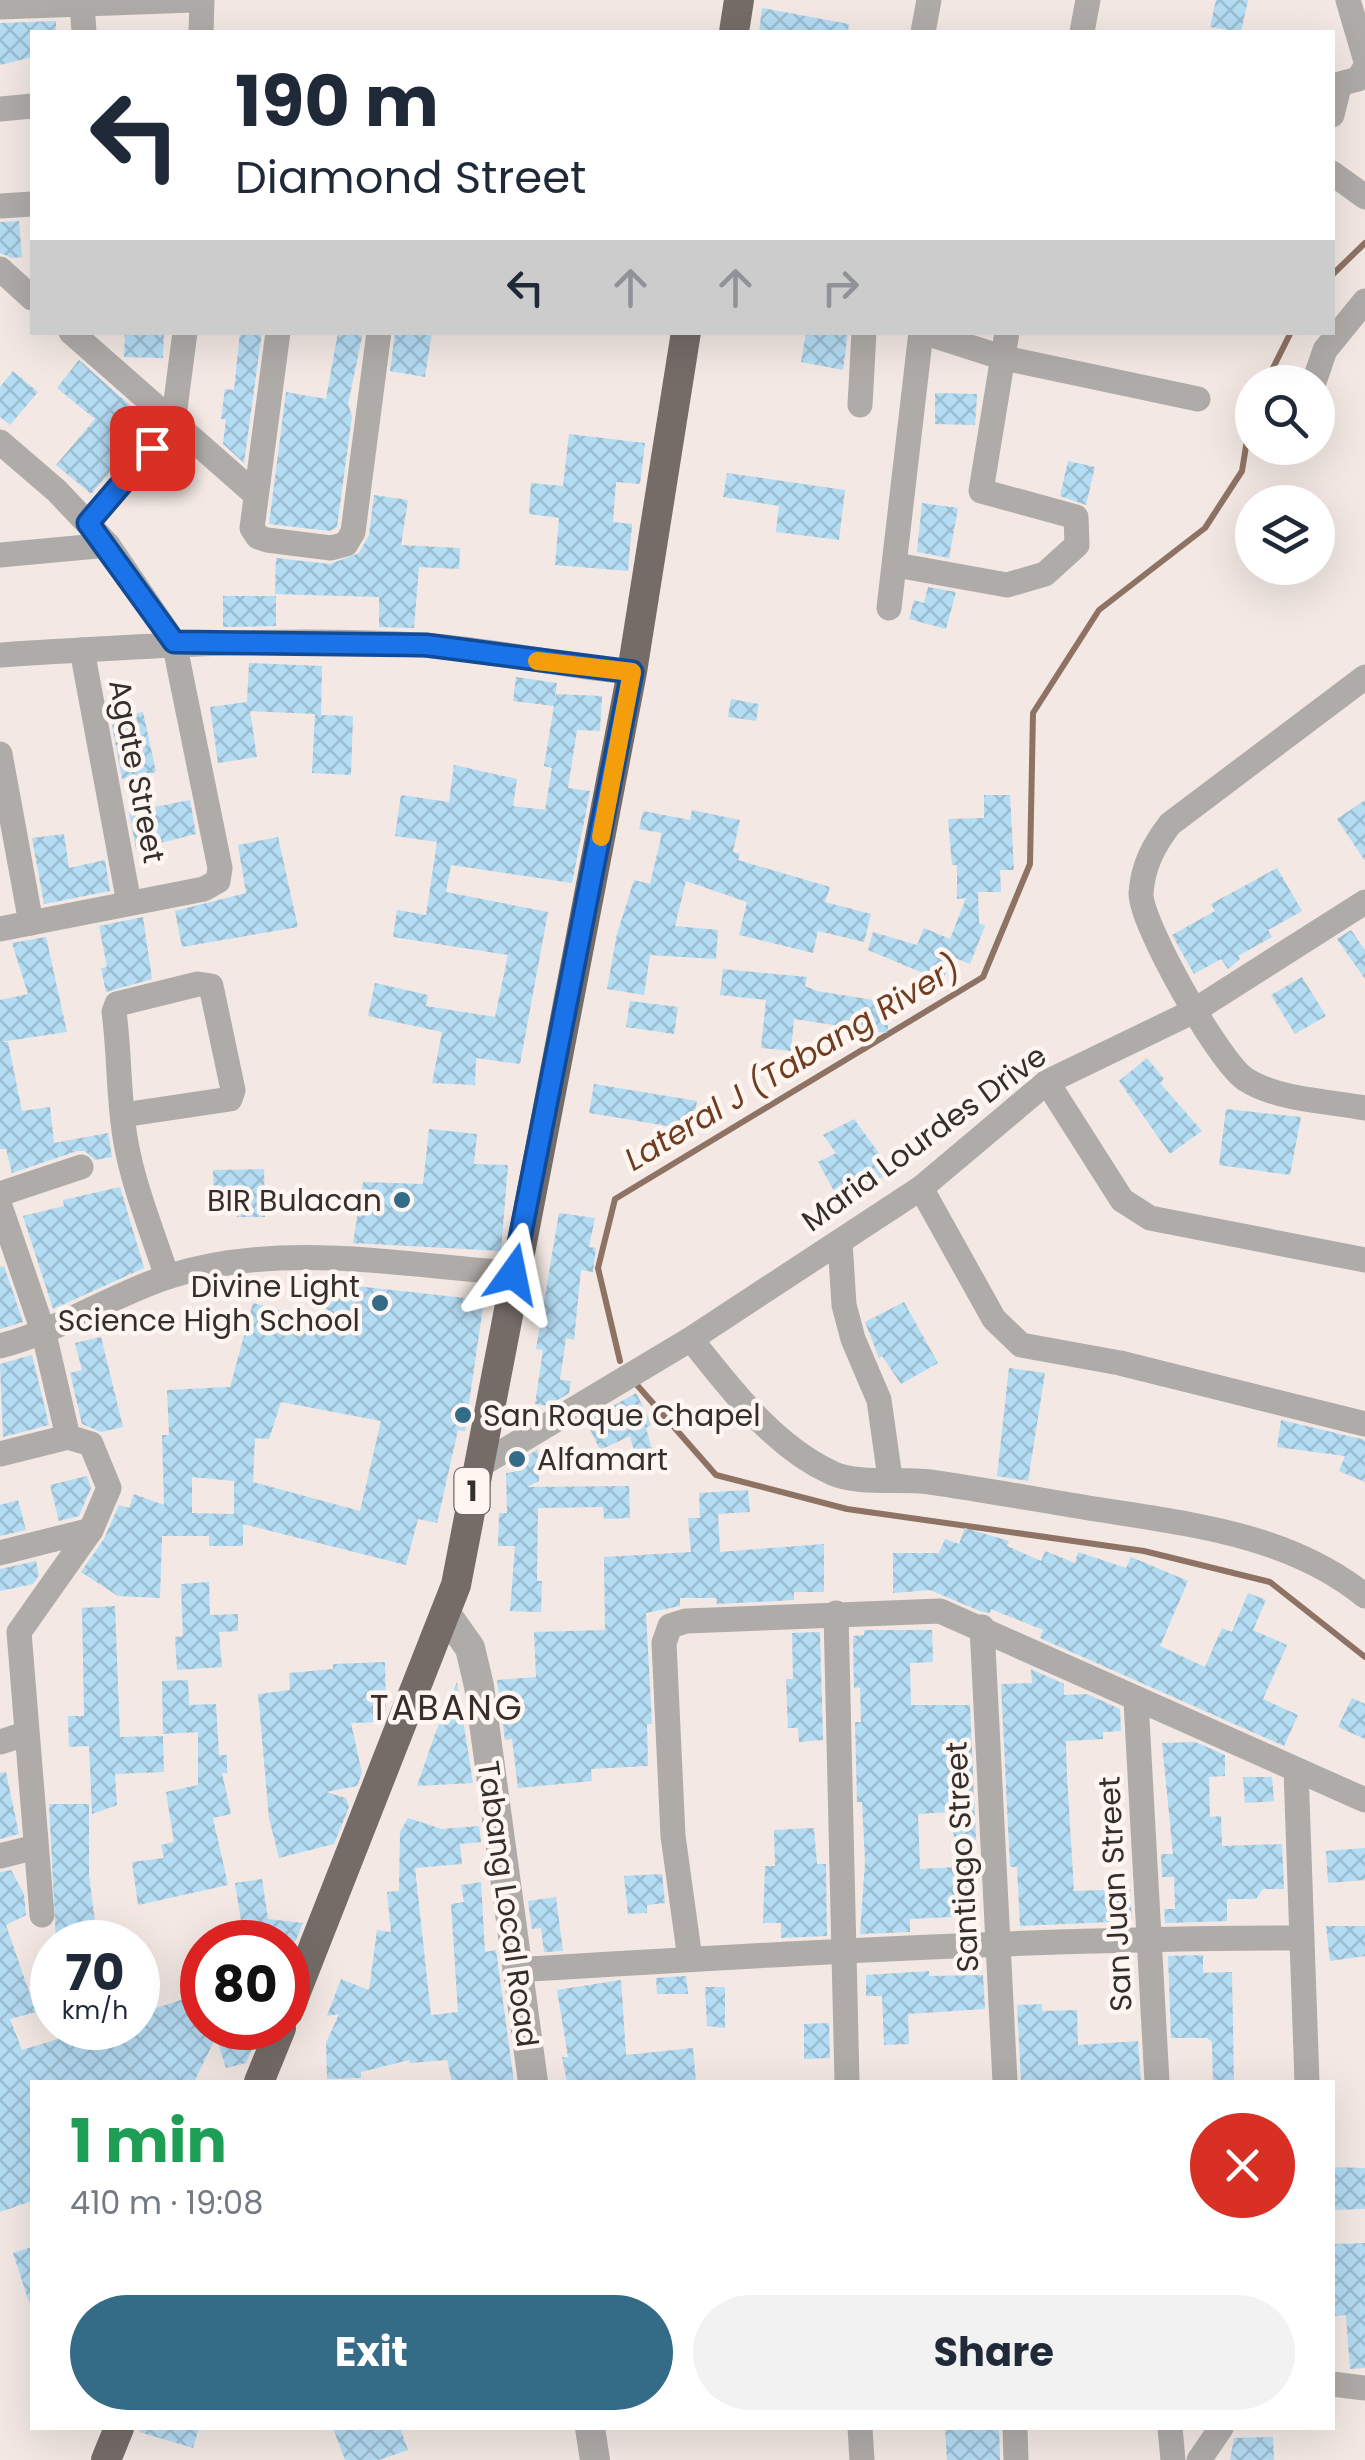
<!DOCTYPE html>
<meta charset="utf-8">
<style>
body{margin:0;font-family:Poppins,sans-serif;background:#f2f2f3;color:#1f2937;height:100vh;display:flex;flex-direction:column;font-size:38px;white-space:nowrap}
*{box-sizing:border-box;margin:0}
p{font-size:32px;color:#747a83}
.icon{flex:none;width:55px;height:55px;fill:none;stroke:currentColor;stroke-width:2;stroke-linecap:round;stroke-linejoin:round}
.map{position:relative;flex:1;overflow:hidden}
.side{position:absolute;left:30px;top:2080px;width:1305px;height:350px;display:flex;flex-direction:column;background:#fff;border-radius:0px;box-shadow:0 10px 40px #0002}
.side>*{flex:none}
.top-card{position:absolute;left:30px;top:30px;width:1305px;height:305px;border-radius:0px;box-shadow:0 10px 40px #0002;background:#fff;color:#1f2937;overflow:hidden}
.controls{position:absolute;left:1235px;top:365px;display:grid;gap:20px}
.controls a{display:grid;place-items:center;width:100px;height:100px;border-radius:50%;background:#fff;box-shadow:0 10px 40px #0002;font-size:50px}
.speed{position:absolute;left:30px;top:1920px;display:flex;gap:20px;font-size:50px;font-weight:700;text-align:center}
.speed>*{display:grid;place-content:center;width:130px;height:130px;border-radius:50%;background:#fff;box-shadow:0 10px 40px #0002;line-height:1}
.speed small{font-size:25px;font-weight:400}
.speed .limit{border:15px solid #d22;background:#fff;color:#111}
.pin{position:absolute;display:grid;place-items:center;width:85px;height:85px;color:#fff;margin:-42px;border-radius:20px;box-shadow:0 5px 15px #0006}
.me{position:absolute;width:110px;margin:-55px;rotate:12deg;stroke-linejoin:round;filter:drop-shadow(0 0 8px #0008)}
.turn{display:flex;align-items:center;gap:35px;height:210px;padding:0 40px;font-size:45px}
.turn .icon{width:130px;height:130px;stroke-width:2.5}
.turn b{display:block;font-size:70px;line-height:85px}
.lanes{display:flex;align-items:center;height:95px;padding:0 40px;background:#0003;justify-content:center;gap:50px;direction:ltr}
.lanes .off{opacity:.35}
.round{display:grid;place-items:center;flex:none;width:105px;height:105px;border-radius:52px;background:#f2f2f3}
.head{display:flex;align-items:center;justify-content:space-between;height:170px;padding:0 40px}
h1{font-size:60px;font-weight:700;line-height:75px;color:#1e9e55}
.button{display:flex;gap:20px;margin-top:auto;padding:20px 40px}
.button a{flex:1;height:115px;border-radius:60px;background:#346b86;color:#fff;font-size:40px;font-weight:700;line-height:115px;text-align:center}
.button a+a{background:#f2f2f3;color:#1f2937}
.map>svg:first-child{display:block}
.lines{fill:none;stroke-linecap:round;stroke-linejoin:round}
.stream{stroke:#8e7365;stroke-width:6}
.building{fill:url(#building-cross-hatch);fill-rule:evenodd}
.minor{stroke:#afaba8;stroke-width:25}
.tertiary{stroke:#afaba8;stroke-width:30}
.trunk{stroke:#756c68;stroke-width:30}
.route-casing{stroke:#114b97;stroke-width:25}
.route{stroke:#1a73e8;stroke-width:18}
.slow{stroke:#f59e0b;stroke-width:18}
.poi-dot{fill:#346b86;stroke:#fff6f2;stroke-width:4}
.labels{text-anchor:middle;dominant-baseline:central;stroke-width:9;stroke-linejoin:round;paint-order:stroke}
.shield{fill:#fff6f2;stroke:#706b68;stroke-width:2.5}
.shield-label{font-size:28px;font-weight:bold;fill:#332f2d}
.street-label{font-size:30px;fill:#332f2d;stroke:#fff6f2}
.poi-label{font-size:30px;fill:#332f2d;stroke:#fff6f2;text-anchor:end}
.water-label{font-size:32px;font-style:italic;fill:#703d21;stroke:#fff6f2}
.quarter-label{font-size:35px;letter-spacing:2.5px;fill:#382f2b;stroke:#fff6f2}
</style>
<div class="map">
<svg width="1365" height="2460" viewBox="0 0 1365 2460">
<defs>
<pattern id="building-cross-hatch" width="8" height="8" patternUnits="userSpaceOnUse" patternTransform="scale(2.5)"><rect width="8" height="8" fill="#b4dcf3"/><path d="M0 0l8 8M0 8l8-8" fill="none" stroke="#9bbdd1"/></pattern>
</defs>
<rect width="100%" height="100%" fill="#f3e8e3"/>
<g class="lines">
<g class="stream">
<polyline points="1332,275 1365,243"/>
<polyline points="1266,382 1291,332"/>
<polyline points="620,1361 598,1268 615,1199 983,977 1030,864 1033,713 1099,610 1205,528 1242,471 1252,409"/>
<polyline points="637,1385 716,1475 847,1509 1144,1551 1270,1582 1365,1657"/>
</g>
</g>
<g class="building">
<polygon points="1216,0 1248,0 1241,32 1210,27"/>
<polygon points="762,8 849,24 848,32 759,32"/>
<polygon points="56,21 56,32 32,32 32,57 0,65 0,23"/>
<polygon points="19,221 22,257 12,258 0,253 0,222"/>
<polygon points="125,332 164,332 163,358 124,357"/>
<polygon points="240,332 262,332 244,463 223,444 226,419 221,419 225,389 234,390"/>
<polygon points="338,332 363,332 348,404 352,416 337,527 330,531 269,524 286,392 326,399"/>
<polygon points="395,332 432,332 425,377 390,371"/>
<polygon points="806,332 848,332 843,370 801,362"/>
<polygon points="79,360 151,424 91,494 56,465 95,419 57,388"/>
<polygon points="13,371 38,392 10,425 0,417 0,387"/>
<polygon points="935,393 977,394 975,425 935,424"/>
<polygon points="569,434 645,443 640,484 616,482 613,522 632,524 628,571 555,565 559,518 529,514 531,483 563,486"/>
<polygon points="1068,461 1095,467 1086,505 1060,496"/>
<polygon points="727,473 845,490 839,540 776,532 779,506 723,497"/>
<polygon points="374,495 408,500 401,545 460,548 459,569 419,567 414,628 379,627 379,597 275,594 276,558 330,564 359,553 369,535"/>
<polygon points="922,503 958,508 949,558 917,552"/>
<polygon points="928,587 956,592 946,629 909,619 914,600 924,603"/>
<polygon points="223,596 276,596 276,626 223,627"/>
<polygon points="249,663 322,666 321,715 353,716 351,775 312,773 315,714 250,711 257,757 218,763 210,707 247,702"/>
<polygon points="516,677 557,683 554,704 556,694 602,696 600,731 577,730 568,788 590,791 572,883 451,865 446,892 548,912 520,1064 476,1058 475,1085 432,1083 442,1032 368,1016 375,983 428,995 426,1006 495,1017 508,955 393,937 397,910 426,915 437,842 395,836 401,795 449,802 454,765 517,779 513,806 545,810 552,768 544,766 554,706 513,701"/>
<polygon points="731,699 759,704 756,721 728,717"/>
<polygon points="143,712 156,772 122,779 111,719"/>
<polygon points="984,795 1010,795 1014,870 1000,870 1001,892 978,892 979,923 985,926 970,964 953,957 942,981 868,950 873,932 917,945 924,928 950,939 966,898 957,899 957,865 952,865 948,819 984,818"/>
<polygon points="190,800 196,834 136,849 129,812"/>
<polygon points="1365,800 1365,861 1337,819"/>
<polygon points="692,810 740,820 733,852 740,854 738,860 830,887 825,902 871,914 864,942 818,931 813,953 739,935 747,902 686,881 675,926 718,930 716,959 650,955 644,995 607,989 617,934 634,880 650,884 662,833 639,829 643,811 690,820"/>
<polygon points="64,834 69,868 105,860 110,891 44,904 32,838"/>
<polygon points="278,837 298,927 182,947 175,911 246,893 238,845"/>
<polygon points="1277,868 1302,911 1268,930 1272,937 1238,956 1240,959 1228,969 1221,959 1194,974 1172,935 1215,911 1211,904"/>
<polygon points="143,917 152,979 106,992 101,968 107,967 99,926"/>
<polygon points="1351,930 1365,950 1365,979 1337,939"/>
<polygon points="46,937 67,1032 0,1042 0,1000 28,994 12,943"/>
<polygon points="723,969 807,977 805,986 817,991 892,1003 887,1033 794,1019 791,1051 761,1048 766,1000 720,995"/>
<polygon points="1302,977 1326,1016 1295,1034 1271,995"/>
<polygon points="630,1001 678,1007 674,1034 626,1027"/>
<polygon points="0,1042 8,1042 22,1111 50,1107 54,1143 108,1133 112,1157 95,1160 85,1151 77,1151 12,1173 6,1149 0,1149"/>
<polygon points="1147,1058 1164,1079 1160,1083 1202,1131 1170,1154 1119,1081"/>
<polygon points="594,1084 697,1101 692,1130 589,1113"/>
<polygon points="1226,1109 1301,1117 1290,1175 1219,1165"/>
<polygon points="854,1119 892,1171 840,1202 818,1162 836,1153 823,1135"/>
<polygon points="429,1129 477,1134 474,1164 508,1165 501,1251 353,1243 363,1182 423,1184"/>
<polygon points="264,1169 265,1217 237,1217 236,1205 214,1205 213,1170"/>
<polygon points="120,1187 144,1268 53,1309 23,1216 64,1206 63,1200"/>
<polygon points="559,1213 595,1218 589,1247 596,1248 593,1272 581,1270 574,1340 566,1338 560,1380 571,1381 569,1393 548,1406 535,1404 543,1350 536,1349"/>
<polygon points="4,1266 23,1322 0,1329 0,1267"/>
<path d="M328,1283L484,1300L465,1431L458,1430L437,1523L418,1519L406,1565L243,1524V1546H209V1536H162L160,1598L118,1596L81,1572L104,1539L119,1505L129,1508L134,1494L164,1505L162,1435H169L167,1390L230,1387L253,1303L324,1322ZM281,1402L381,1421L360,1511L253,1482L255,1438L269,1439ZM192,1477L234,1481V1514L192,1513Z"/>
<polygon points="904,1302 938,1363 901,1384 882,1356 879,1358 865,1322"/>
<polygon points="101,1337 123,1427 101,1432 82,1424 70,1373 82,1370 75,1343"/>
<polygon points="32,1355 49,1425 3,1437 0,1364"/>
<polygon points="1009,1368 1045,1373 1028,1481 997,1476"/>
<polygon points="636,1393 652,1424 646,1428 655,1460 638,1465 630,1436 600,1450 586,1421"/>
<polygon points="1281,1420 1365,1440 1365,1482 1339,1471 1345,1456 1277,1447"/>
<polygon points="538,1449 539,1481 527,1487 629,1486 630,1518 604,1519 603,1507 538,1508 537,1581 542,1581 541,1612 510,1611 515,1546 498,1546 499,1513 507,1513 506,1473 514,1472 514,1464"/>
<polygon points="87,1476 91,1488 79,1516 59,1521 50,1485"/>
<polygon points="748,1490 750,1512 718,1514 720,1552 824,1544 824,1592 794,1592 794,1600 717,1604 716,1598 680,1598 680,1606 646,1613 652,1724 647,1724 648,1766 591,1769 592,1781 518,1788 512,1739 505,1740 497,1680 536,1677 534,1632 605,1630 604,1557 691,1552 688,1518 700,1518 699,1493"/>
<polygon points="18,1500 26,1530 0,1536 0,1505"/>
<polygon points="965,1528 1009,1541 1007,1546 1041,1561 1045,1551 1075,1563 1078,1552 1126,1568 1131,1557 1188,1581 1160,1646 1205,1667 1222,1628 1232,1632 1248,1593 1266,1600 1253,1630 1287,1645 1263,1699 1298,1715 1284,1746 1040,1638 1043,1630 991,1609 990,1613 980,1611 930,1590 893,1593 893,1553 939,1553 945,1539 959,1544"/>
<polygon points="36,1561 39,1575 33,1584 0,1591 0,1569"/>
<polygon points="209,1582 210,1615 238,1614 238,1631 219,1632 222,1667 177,1670 175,1637 183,1636 181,1584"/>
<polygon points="115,1606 120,1737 163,1736 164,1772 115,1774 117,1805 92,1814 89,1746 69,1747 68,1716 84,1716 82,1608"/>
<path d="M864,1630H932L933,1662L910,1663L911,1705H970L976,1840H970L974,1916L910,1919V1932L860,1934L865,1862L862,1802H857L855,1722H861L860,1687L854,1688L853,1636L864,1635ZM952,1812L956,1867L920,1869L918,1814Z"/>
<polygon points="820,1632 823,1740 799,1742 798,1728 788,1728 786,1679 793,1679 792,1633"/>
<polygon points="385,1662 386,1711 382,1722 351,1723 362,1773 357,1786 326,1792 346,1798 349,1807 334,1844 279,1858 269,1818 258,1694 290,1690 289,1673 333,1669 333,1664"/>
<polygon points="1031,1669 1064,1684 1064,1695 1087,1694 1120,1709 1121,1731 1103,1732 1103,1739 1066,1741 1067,1776 1074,1891 1130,1889 1132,1921 1020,1926 1017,1867 1010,1867 1001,1684 1032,1683"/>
<polygon points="188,1680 189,1705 216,1704 219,1755 227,1755 227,1773 222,1773 231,1814 213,1818 228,1885 138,1905 132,1862 164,1858 161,1845 174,1842 166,1792 198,1785 198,1732 163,1734 162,1681"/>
<polygon points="457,1682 473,1783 417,1786 435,1734"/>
<polygon points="1352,1698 1365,1704 1365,1739 1338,1727"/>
<polygon points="1195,1742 1225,1755 1225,1776 1209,1777 1210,1817 1221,1816 1222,1846 1282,1844 1284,1889 1263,1889 1256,1899 1227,1899 1227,1921 1165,1923 1164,1909 1175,1909 1174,1877 1162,1877 1161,1854 1173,1854 1162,1743"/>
<polygon points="6,1772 19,1834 0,1839 0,1773"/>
<polygon points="1243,1777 1272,1777 1274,1801 1245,1803"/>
<polygon points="49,1804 89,1804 89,1875 97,1937 56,1941"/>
<polygon points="408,1818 442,1829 479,1826 481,1842 460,1844 462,1864 415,1868 431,2015 458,2012 451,1904 464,1902 461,1885 481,1882 485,1952 496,1950 514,2082 452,2082 447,2060 410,2063 409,2060 361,2072 361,2078 327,2079 326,2043 339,2014 327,2016 341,1979 369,1990 377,1930 391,1932 387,1892 399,1891 400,1832"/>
<polygon points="814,1828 817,1864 826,1864 827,1936 781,1938 781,1923 763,1923 765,1866 775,1866 774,1830"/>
<polygon points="1365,1848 1365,1880 1328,1883 1326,1851"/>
<polygon points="11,1870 24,1894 26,1915 6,1925 36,2012 10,2019 22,2050 94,2028 138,2028 138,2014 202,1993 202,2028 261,2028 246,2063 226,2068 216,2037 194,2082 32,2082 32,2201 0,2212 0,1872"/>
<polygon points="662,1874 665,1903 647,1905 647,1913 628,1914 624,1876"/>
<polygon points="262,1879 268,1919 303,1923 295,1942 244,1940 235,1883"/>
<polygon points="556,1897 563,1951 544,1952 541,1928 532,1929 528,1901"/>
<polygon points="1326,1926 1365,1926 1365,1956 1330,1961"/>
<polygon points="1203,1955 1203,1973 1232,1972 1234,2082 1213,2082 1212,2042 1207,2038 1171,2038 1168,1956"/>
<polygon points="929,1971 929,1976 983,1975 985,2009 908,2014 909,2044 884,2045 882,1996 866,1996 866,1975"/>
<polygon points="686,1976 688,1994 657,1994 656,1978"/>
<polygon points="621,1980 626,2055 693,2048 696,2082 567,2082 562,2057 568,2057 557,1990"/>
<polygon points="705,1987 725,1987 725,2028 707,2026"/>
<polygon points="1042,2004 1042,2011 1077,2010 1078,2045 1138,2041 1141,2082 1021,2082 1017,2005"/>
<polygon points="829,2023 830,2058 804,2059 804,2024"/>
<polygon points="1332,2167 1365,2168 1365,2209 1332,2210"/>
<polygon points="1365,2243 1365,2368 1350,2369 1346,2315 1334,2316 1332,2244"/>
<polygon points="32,2247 32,2302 29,2302 13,2253"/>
<polygon points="140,2428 199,2428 193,2448 139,2432"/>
<polygon points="333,2428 400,2428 408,2450 379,2460 345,2460"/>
<polygon points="945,2428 999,2428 1000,2460 947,2460"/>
<polygon points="1273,2437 1274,2460 1230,2460 1234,2438"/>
</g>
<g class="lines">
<g class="minor">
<polyline points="1348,0 1365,58"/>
<polyline points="82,3 84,32"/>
<polyline points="0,7 194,0"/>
<polyline points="201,32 202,0"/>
<polyline points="923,32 929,0"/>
<polyline points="1082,32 1088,0"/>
<polyline points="1332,86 1358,79 1365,68"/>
<polyline points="0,109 32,106"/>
<polyline points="1332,115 1339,87"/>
<polyline points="1332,173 1365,197"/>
<polyline points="0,206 32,204"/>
<polyline points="0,269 32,298"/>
<polyline points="71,332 254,493"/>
<polyline points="278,332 252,528 258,537 267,540 331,548 346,544 353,532 379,332"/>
<polyline points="923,332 1004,358 1198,399"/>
<polyline points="1314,382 1325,350 1365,301"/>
<polyline points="860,405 864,332"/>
<polyline points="173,424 185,332"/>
<polyline points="0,442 57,491 108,545 174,642 220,868 218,881 204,889 0,929"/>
<polyline points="88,523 173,424"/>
<polyline points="0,555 108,545"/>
<polyline points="896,565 1007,585 1045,574 1077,545 1076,517 981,491 1007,332"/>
<polyline points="889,608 921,332"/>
<polyline points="82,650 129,903"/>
<path d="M0,655C141,646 279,637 420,645C490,649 561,666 632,672"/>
<path d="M1365,677L1170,824C1154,845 1143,865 1141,893C1140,923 1219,1062 1245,1079C1277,1100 1328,1101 1365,1108"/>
<polyline points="0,754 31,923"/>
<polyline points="1047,1082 1122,1200 1150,1218 1365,1260"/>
<path d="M123,1115L230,1099L233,1090L211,986L198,984L117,1004L114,1012C120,1055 118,1100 126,1143C134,1188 153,1233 167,1277"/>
<polyline points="921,1188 994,1319 1021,1345 1120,1363 1365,1424"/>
<polyline points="0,1194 81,1167"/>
<polyline points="0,1206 44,1334 68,1437 91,1444 109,1488 91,1530 19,1632 42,1915"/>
<polyline points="840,1242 844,1305 853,1339 879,1400 890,1478"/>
<path d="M691,1339C730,1388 773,1446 832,1473C858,1485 901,1478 930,1482C985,1490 1040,1500 1095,1509C1188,1524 1289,1534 1365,1596"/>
<path d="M0,1346C61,1330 111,1295 170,1276C280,1241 400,1265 513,1273"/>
<polyline points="0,1454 68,1437"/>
<polyline points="477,1467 691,1339 921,1188 1047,1082 1192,1012 1365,902"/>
<polyline points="0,1553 91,1530"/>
<polyline points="836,1613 847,2082"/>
<polyline points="982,1627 1005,2082"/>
<polyline points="1136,1701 1157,2082"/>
<polyline points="0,1742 25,1734"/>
<polyline points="1296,1770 1307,2082"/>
<polyline points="0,1856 36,1847"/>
<polyline points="690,1959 673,1836 664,1643 670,1626 686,1621 940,1611 1365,1800"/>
<path d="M515,1970C777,1954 1038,1938 1300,1938"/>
<polyline points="1332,2384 1365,2388"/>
<polyline points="860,2428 862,2460"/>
<polyline points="1015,2428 1016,2460"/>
<polyline points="1170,2428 1173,2460"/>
<polyline points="1199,2460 1221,2428"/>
</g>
<g class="tertiary">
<polyline points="446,1614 470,1648 479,1686 533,2082"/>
<polyline points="590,2428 595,2460"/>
</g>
<g class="trunk">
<polyline points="734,32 739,0"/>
<polyline points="288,2012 456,1585 632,672 686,332"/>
<polyline points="259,2082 281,2028"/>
<polyline points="106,2460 119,2428"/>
</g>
</g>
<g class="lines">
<g class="route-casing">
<polyline id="route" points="152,448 88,523 174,642 426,645 632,672 513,1274"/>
</g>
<use href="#route" class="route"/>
<polyline class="slow" points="537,661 632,672 601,837"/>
</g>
<g class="poi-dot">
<circle cx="402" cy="1200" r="10"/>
<circle cx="380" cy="1303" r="10"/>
<circle cx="463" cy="1415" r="10"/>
<circle cx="517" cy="1459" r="10"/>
</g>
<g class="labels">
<rect class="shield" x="454.5" y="1468" width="35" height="46" rx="8"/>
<g class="shield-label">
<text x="472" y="1491">1</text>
</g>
<g class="street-label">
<text transform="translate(137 771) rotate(79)">Agate Street</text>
<text transform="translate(924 1138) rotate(-36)">Maria Lourdes Drive</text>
<text transform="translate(962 1857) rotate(-93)">Santiago Street</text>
<text transform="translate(1115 1894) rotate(-93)">San Juan Street</text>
<text transform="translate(508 1904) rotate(82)">Tabang Local Road</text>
</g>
<g class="poi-label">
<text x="382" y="1200">BIR Bulacan</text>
<text x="360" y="1286">Divine Light<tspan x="360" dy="34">Science High School</tspan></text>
<text x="483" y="1415" text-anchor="start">San Roque Chapel</text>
<text x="537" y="1459" text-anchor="start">Alfamart</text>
</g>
<g class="water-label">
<text transform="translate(792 1063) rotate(-31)">Lateral J (Tabang River)</text>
</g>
<g class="quarter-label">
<text x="447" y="1707">TABANG</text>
</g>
</g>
</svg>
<div class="controls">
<a><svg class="icon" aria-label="search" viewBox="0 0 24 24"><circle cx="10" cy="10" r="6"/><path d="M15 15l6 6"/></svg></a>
<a><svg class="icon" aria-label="layers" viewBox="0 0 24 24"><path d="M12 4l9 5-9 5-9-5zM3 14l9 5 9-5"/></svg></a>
</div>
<div class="speed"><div>70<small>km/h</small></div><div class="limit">80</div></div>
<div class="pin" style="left:152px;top:448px;background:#d93025"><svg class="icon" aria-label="arrive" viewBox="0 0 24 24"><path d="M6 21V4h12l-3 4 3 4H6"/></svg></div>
<svg class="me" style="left:513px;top:1274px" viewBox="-20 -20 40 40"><path d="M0-17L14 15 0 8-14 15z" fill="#1a73e8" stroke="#fff" stroke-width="4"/></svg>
<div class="top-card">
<div class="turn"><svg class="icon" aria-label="left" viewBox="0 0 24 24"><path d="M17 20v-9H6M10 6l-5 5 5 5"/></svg><div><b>190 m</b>Diamond Street</div></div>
<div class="lanes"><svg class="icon" aria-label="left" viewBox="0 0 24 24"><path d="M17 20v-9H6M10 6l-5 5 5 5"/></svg><svg class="icon off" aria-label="ahead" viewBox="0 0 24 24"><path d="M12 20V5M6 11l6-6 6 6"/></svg><svg class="icon off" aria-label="ahead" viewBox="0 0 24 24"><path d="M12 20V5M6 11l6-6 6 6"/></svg><svg class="icon off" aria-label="right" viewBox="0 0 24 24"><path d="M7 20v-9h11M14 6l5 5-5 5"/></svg></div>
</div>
<section class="side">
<div class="head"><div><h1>1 min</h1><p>410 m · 19:08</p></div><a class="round" style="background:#d93025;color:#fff"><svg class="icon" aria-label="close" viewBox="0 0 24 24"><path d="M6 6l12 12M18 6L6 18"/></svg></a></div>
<div class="button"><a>Exit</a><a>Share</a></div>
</section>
</div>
